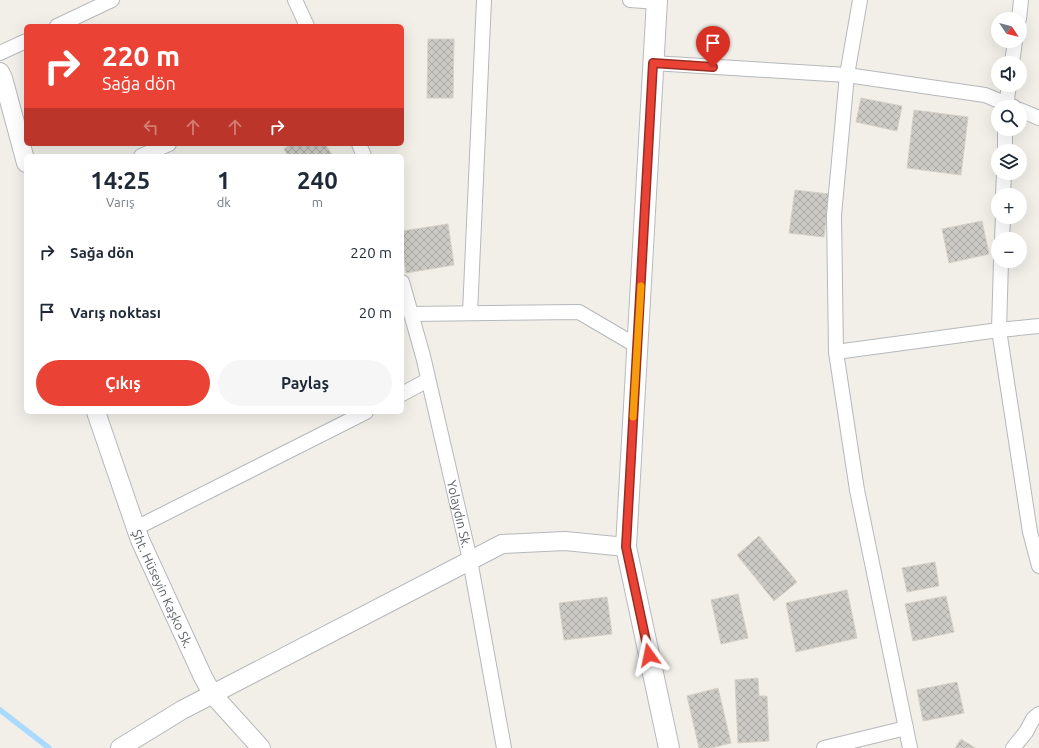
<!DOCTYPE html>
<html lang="tr">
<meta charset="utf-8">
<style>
body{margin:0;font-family:Ubuntu,sans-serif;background:#f6f6f7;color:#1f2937;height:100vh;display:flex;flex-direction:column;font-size:15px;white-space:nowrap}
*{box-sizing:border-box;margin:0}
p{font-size:13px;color:#747a83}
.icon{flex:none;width:22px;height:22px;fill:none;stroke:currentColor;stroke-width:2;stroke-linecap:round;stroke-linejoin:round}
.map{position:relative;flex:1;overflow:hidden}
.side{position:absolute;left:24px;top:154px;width:380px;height:260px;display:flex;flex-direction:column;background:#fff;border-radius:6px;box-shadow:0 4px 16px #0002}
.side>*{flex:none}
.top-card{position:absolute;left:24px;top:24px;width:380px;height:122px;border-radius:6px;box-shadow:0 4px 16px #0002;background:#ea4335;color:#fff;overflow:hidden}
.needle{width:26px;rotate:125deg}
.tools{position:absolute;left:991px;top:12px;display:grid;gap:8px}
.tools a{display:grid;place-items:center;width:36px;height:36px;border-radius:50%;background:#fff;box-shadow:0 4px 16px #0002;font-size:20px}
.pin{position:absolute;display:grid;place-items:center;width:34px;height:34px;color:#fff;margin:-41px -17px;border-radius:50% 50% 50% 0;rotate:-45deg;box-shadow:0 0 4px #0007}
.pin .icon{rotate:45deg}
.me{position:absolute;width:44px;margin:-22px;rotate:348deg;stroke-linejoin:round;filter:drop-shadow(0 0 3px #0008)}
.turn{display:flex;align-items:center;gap:14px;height:84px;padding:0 12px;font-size:18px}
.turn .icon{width:52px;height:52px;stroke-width:2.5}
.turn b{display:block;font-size:28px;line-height:34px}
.lanes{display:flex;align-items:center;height:38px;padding:0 12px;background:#0003;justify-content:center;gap:20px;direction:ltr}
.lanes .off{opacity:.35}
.eta{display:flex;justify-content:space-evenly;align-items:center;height:68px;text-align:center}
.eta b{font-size:24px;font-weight:600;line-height:28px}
.primary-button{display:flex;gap:8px;margin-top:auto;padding:8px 12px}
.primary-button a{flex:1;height:46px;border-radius:24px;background:#ea4335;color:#fff;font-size:16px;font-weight:600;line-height:46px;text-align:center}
.primary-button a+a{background:#f6f6f7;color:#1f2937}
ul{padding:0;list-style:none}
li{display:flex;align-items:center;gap:12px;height:60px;padding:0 12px}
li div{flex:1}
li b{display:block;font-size:15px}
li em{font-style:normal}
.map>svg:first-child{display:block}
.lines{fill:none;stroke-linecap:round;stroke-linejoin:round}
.stream{stroke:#aadaff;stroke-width:5.5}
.building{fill:url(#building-cross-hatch);stroke:#d6d1c6}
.minor-casing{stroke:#b5b8bc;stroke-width:16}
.tertiary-casing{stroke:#b5b8bc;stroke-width:20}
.secondary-casing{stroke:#b6babf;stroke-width:22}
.minor{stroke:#fff;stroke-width:14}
.tertiary{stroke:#fff;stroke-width:18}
.secondary{stroke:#fff;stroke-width:20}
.route-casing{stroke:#982c22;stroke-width:10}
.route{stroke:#ea4335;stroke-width:7}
.slow{stroke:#f59e0b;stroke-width:7}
.labels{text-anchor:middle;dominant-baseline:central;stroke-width:3.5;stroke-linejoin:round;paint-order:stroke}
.street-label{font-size:13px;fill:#5f6368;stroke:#fff}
</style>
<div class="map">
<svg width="1039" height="748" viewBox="0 0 1039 748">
<defs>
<pattern id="building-cross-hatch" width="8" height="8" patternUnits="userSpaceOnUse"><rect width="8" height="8" fill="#cccac5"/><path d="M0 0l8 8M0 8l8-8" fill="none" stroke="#a9a8a4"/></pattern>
</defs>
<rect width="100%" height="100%" fill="#f1efe8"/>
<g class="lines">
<polyline class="stream" points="0,710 49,748"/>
</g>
<g class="building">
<polygon points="428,39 454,39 453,98 427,98"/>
<polygon points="861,98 902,106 897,131 856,122"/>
<polygon points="914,110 968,117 961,175 907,168"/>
<polygon points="291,144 325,144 333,156 288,156 284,149"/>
<polygon points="795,190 829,194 824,237 789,233"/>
<polygon points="982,221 989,254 949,263 942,229"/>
<polygon points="448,224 454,265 406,273 402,246 402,231"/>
<polygon points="759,536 797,582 774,601 737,555"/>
<polygon points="935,562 939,586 907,592 902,568"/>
<polygon points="847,590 857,638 796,652 786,603"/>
<polygon points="738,594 748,638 721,644 711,600"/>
<polygon points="946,596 954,632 913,641 905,604"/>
<polygon points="607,597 612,634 564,640 559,603"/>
<polygon points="758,678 759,696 767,696 769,741 738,743 735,680"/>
<polygon points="957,682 964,713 923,721 917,690"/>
<polygon points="718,688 731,743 711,748 699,748 687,696"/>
<polygon points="961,739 975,748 955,748"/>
</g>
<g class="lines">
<g class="minor-casing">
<g id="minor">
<polyline points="295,0 307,26"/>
<polyline points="630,0 657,2"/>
<polyline points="860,0 847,75 834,215 836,352 857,490 910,748"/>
<polyline points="1019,19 1021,0"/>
<polyline points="57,26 112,0"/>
<polyline points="0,53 26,41"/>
<polyline points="653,63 847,75 985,95 1014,107"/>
<polyline points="1012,63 1015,41"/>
<polyline points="1006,107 1009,85"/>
<polyline points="1020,110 1039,118"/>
<polyline points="359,144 364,156"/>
<polyline points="1005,151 1005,129"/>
<polyline points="141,156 169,144"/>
<polyline points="1003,195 1004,173"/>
<polyline points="1002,239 1003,217"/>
<polyline points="1001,261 999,330 1030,532 1039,566"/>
<path id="s1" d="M402,282L423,356L470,560L504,748"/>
<polyline points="470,313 484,0"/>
<polyline points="411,314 579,312 637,346"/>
<polyline points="836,352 999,330 1039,326"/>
<polyline points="402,394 428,380"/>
<polyline points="136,528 366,412"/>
<polyline points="824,748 906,728"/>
<polyline points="1013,748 1026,732 1033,719 1039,714"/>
</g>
</g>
<g class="tertiary-casing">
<g id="tertiary">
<polyline points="0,72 3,78 26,163"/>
<path id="s2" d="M96,412L140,540L203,677L213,695L261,748"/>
<polyline points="120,748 182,710 502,544 565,541 626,547"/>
</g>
</g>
<g class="secondary-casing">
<polyline id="secondary" points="657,0 626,547 669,748"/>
</g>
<use href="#minor" class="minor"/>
<use href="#tertiary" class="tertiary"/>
<use href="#secondary" class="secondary"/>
</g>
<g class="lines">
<g class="route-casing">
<polyline id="route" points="649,655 626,547 653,63 713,67"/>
</g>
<use href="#route" class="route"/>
<polyline class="slow" points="633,417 641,286"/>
</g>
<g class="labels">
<g class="street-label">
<text stroke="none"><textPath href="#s1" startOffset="239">Yolaydın Sk.</textPath></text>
<text stroke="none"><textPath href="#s2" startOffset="189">Şht. Hüseyin Kaşko Sk.</textPath></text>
</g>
</g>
</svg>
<div class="tools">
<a><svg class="needle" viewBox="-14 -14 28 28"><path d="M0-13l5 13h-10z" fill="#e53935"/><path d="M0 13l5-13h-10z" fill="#747a83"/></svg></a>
<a><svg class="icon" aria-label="sound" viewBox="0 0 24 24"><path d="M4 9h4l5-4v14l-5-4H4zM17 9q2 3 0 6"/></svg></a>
<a><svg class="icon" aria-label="search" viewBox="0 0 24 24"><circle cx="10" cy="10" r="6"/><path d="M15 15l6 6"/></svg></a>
<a><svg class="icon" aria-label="layers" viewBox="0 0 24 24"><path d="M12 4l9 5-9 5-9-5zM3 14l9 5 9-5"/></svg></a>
<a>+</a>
<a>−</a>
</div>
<div class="pin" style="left:713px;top:67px;background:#d93025"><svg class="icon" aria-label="arrive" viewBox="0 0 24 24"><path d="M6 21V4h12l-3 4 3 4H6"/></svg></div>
<svg class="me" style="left:649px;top:655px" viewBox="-20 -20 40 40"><path d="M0-17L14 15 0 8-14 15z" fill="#ea4335" stroke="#fff" stroke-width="4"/></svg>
<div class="top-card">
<div class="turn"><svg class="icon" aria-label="right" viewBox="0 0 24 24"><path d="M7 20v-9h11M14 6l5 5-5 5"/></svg><div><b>220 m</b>Sağa dön</div></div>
<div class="lanes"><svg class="icon off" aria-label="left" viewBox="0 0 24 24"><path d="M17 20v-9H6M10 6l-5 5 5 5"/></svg><svg class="icon off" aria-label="ahead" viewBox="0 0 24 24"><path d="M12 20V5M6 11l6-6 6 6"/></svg><svg class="icon off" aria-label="ahead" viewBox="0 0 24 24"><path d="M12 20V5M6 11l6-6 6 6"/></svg><svg class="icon" aria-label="right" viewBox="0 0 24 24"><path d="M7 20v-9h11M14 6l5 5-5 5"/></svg></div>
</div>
<section class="side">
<div class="eta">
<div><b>14:25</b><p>Varış</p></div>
<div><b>1</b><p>dk</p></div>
<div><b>240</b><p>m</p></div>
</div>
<ul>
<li><svg class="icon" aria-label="right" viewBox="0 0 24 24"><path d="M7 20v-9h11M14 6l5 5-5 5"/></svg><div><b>Sağa dön</b></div><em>220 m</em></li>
<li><svg class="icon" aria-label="arrive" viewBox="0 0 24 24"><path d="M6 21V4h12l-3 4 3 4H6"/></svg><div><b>Varış noktası</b></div><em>20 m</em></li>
</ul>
<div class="primary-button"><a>Çıkış</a><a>Paylaş</a></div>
</section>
</div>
